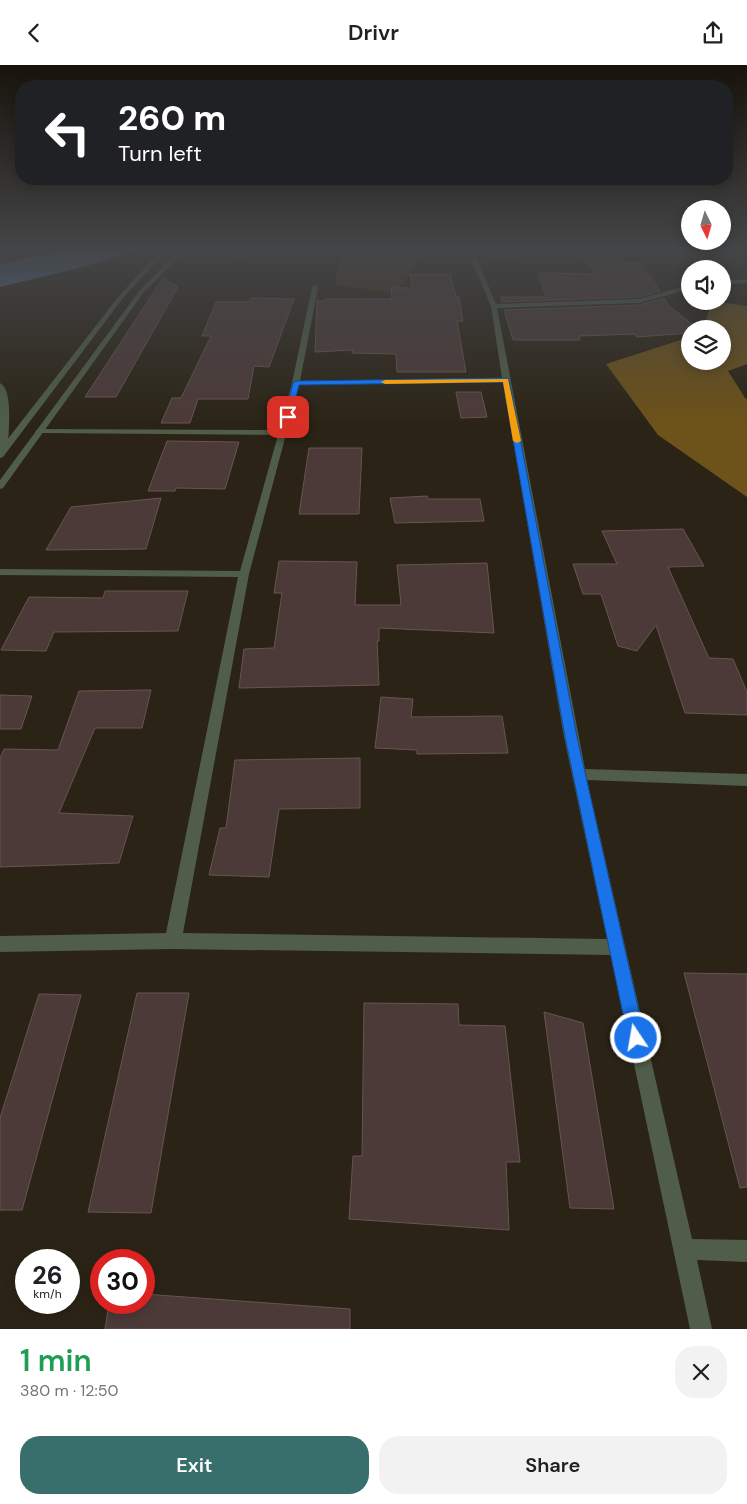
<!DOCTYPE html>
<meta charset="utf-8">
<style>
body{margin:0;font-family:"DM Sans",sans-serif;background:#f2f2f2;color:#202124;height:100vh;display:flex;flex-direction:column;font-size:19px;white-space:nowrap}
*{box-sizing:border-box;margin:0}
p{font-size:16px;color:#757577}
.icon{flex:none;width:28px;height:28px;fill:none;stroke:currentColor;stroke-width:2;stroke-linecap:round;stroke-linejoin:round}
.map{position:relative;height:1264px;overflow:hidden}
.drawer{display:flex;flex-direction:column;background:#fff;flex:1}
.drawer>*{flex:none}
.guide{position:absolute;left:15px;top:15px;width:718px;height:105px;border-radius:20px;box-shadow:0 2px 12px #0003;background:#202124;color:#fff;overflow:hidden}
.needle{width:32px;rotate:175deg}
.buttons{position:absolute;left:681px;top:135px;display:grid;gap:10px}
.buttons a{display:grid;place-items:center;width:50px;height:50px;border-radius:50%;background:#fff;box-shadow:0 2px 12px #0003;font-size:25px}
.speed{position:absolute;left:15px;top:1184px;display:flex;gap:10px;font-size:25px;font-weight:700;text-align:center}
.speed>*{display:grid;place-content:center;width:65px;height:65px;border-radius:50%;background:#fff;box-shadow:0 2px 12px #0003;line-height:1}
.speed small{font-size:12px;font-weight:400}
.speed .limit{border:8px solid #d22;background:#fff;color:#111}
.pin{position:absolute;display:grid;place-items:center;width:42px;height:42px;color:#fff;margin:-21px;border-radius:10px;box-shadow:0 2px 8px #0006}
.me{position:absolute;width:55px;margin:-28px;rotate:348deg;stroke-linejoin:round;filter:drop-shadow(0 0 4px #0008)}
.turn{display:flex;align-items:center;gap:18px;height:105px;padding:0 20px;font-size:22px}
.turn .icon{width:65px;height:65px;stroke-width:2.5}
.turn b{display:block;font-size:35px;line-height:42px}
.round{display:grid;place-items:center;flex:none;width:52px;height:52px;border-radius:20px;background:#f2f2f2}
.overview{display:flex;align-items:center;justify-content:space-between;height:85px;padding:0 20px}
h1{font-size:30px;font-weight:600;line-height:38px;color:#1e9e55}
.primary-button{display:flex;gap:10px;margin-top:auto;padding:10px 20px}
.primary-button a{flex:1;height:58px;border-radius:20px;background:#386f6c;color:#fff;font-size:20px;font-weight:600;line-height:58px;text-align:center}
.primary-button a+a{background:#f2f2f2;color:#202124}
header{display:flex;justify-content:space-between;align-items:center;height:65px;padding:0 20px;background:#fff;font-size:22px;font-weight:600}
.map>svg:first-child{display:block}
.green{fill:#48381a}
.forest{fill:#6d5219}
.water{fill:#5074a1}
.building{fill:#4c3a38;stroke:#685452}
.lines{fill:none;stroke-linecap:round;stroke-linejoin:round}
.minor{fill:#4f5d49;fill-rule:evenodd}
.tertiary{fill:#4f5d49;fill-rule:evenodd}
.route{fill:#1a73e8;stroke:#114b97}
.slow{fill:#f59e0b}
</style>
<header><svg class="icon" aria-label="back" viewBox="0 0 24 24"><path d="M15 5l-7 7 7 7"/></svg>Drivr<svg class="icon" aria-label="share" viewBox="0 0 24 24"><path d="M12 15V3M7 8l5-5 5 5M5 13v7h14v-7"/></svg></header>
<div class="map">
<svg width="747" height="1264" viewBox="0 0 747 1264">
<rect width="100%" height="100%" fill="#2b2416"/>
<g class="green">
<polygon points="0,183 74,183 15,197 0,197"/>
<polygon points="216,183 255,183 242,193 209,189"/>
<polygon points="341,183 453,183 426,186 396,228 335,220"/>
<polygon points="469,183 538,183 504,198"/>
</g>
<polygon class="forest" points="712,236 747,241 747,299 728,306 745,333 747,334 747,432 658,370 606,299 690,272 690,296 722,296 722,264 703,264"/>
<polygon class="water" points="74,183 137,183 133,187 87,201 0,222 0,199"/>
<g class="building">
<polygon points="578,185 615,185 626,198 641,198 660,226 639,232 502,237 501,232 546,232 538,208 596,209"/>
<polygon points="410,209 450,209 456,232 459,232 463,256 457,256 466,307 397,307 396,289 352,288 353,285 315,287 317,235 325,236 325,234 392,234 391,223 412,223"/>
<polygon points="163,213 178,222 116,332 85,332"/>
<polygon points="251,233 294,234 269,302 254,301 248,334 198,334 190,358 161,358 172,333 181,333 211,271 202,271 216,237 248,237"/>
<polygon points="664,233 669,241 698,264 690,264 690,268 637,272 634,269 579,271 580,275 513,275 504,245 639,240"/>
<polygon points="456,327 481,327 487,352 461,353"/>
<polygon points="167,376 239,377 225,424 176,423 175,426 148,426"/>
<polygon points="309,383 362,383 359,449 299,449"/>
<polygon points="427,431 428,434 480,434 484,456 395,458 390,433"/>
<polygon points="161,433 146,484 46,485 71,442"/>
<polygon points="683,464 704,501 668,502 709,593 733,594 747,627 747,650 685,648 656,560 637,586 618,581 601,529 583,529 573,499 617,499 602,466"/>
<polygon points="279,496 357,497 355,540 401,540 397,500 487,498 494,568 379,563 379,576 377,576 379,620 239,623 244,584 274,583 282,528 274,528"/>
<polygon points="105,526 188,526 178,566 54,567 46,586 1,585 29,532 103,533"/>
<polygon points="151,625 142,663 95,663 59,748 133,751 119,798 0,802 0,693 4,684 58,685 79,626"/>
<polygon points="0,630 32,631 21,664 0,664"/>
<polygon points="381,632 413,634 411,652 502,651 508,688 417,689 417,685 375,683"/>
<polygon points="360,693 360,743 279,744 269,812 209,810 220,763 226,763 235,695"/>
<polygon points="684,908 747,909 747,1122 740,1123"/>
<polygon points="137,928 189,928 151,1148 88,1147"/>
<polygon points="39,929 81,930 22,1145 0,1145 0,1053"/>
<polygon points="364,938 458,939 459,960 505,961 520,1097 506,1097 509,1165 349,1154 353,1091 362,1091"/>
<polygon points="544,947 583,958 614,1144 570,1143"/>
<polygon points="144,1229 350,1244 350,1264 105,1264 109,1238 144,1238"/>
</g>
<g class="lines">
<g class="minor">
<path d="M474,192L477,194L496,239L639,234L690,220V224L639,238L497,243L585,704L747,709V721L587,715L692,1174L747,1175V1197L697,1195L712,1264H690L611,890L173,884L0,887V871L166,868L238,512L0,510V504L240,506L278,370L39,368L35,366L39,364L279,365L292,318L312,222L315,220L318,222L300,316L502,313L491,241L471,194ZM503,317L564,672L607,874L183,868L249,509L299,320Z"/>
<polygon points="747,214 747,218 722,220 722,216"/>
<path d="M0,318C14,325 8,369 8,384L4,387L0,384Z"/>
</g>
<g class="tertiary">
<polygon points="165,183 172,183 154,199 123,233 3,392 0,393 0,384 119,231 150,197"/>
<polygon points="182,183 188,183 144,227 3,423 0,424 0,415 140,225"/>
</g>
</g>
<linearGradient id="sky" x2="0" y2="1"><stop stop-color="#18140c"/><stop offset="0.51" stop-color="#444547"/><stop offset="1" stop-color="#444547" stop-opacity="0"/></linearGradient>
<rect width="747" height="360" fill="url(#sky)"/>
<polygon class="route" points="506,313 509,315 577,672 645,973 642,979 636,982 631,979 628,973 565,672 503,317 299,320 291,352 288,354 284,352 293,318 296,316"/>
<polygon class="slow" points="508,314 521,376 517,378 513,376 503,317 385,319 381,317 385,315"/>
</svg>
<div class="buttons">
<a><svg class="needle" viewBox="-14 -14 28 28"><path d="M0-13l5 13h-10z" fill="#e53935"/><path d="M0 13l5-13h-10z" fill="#757577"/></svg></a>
<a><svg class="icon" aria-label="sound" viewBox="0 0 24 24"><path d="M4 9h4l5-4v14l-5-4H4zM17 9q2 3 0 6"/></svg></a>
<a><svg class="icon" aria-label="layers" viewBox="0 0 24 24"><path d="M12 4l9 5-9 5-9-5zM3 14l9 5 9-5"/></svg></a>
</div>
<div class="speed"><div>26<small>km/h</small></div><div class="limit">30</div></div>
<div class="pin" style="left:288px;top:352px;background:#d93025"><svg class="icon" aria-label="arrive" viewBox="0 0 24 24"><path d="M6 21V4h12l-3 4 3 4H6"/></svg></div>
<svg class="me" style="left:636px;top:973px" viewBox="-20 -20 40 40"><circle r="17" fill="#1a73e8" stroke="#fff" stroke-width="3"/><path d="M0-11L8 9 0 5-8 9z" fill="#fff"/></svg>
<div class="guide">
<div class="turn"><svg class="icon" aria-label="left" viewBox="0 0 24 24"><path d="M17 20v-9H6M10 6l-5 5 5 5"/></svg><div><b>260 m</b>Turn left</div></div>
</div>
</div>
<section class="drawer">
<div class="overview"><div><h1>1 min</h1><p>380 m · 12:50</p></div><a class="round"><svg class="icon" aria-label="close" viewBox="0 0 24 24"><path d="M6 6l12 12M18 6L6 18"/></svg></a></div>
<div class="primary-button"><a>Exit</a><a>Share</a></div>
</section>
